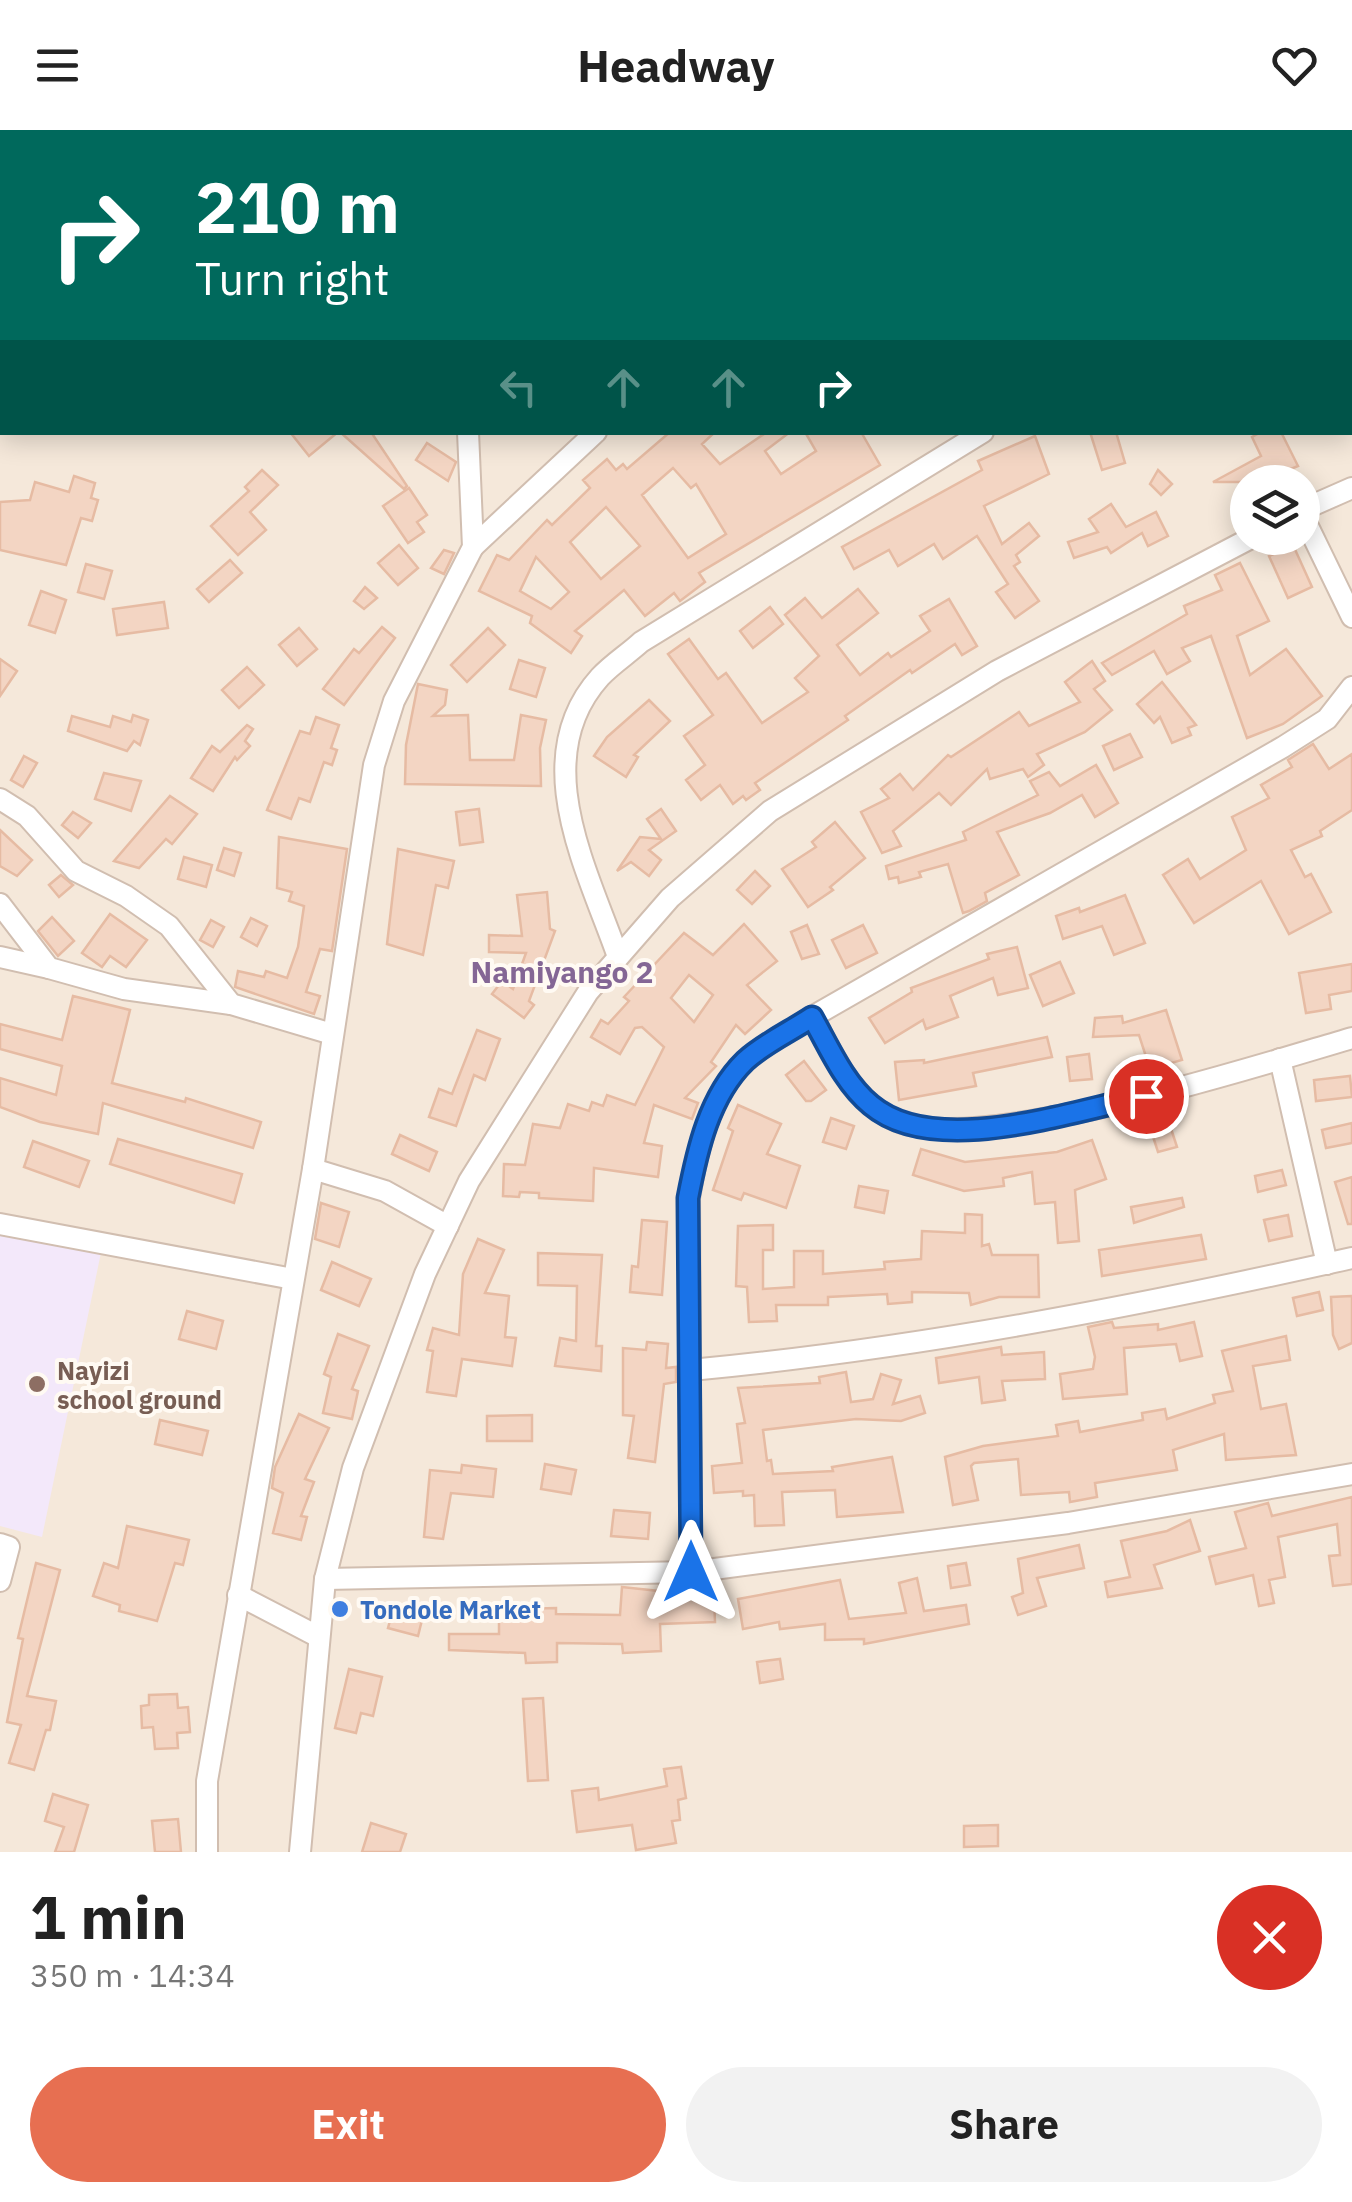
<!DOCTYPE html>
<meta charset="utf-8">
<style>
body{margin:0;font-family:"IBM Plex Sans",sans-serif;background:#f2f2f2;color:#222;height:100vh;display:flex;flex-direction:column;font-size:38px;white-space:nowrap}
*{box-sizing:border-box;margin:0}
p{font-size:32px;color:#767676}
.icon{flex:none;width:55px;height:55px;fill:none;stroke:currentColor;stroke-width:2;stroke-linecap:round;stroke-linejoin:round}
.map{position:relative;height:1722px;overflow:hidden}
.side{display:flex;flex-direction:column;background:#fff;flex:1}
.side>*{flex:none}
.top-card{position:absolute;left:0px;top:0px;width:1352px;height:305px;box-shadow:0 5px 25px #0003;background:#00695c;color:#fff;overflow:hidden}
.controls{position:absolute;left:1230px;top:335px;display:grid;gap:20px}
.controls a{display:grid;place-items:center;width:90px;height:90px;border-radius:50%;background:#fff;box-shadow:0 5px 25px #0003;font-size:50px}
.pin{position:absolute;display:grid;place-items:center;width:85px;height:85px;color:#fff;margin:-42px;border:5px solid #fff;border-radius:50%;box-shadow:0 2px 10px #0007}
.me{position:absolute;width:110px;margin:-55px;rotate:0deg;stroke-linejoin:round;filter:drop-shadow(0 0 8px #0008)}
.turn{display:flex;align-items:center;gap:35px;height:210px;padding:0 30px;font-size:45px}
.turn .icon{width:130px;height:130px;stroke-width:2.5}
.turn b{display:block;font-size:70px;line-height:85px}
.lanes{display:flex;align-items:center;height:95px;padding:0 30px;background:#0003;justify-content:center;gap:50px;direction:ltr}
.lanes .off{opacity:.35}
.round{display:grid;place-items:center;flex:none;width:105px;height:105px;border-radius:52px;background:#f2f2f2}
.overview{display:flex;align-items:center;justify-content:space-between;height:170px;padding:0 30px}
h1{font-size:60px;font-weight:700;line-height:75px}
.button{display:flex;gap:20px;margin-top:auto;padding:20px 30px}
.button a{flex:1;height:115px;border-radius:60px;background:#e76f51;color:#fff;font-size:40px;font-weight:700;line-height:115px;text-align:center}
.button a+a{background:#f2f2f2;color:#222}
header{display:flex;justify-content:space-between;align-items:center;height:130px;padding:0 30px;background:#fff;font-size:45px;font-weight:700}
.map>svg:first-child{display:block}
.residential{fill:#f5e8da;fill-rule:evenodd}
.education{fill:#f3e8fa}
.building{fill:#f3d5c3;stroke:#e6bba3;stroke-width:2.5;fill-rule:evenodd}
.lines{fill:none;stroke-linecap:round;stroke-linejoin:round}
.street-casing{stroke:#d1beb0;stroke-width:24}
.street{stroke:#fff;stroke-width:20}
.route-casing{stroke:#114b97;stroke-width:25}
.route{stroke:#1a73e8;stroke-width:18}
.education-dot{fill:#8d6e63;stroke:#fffaf3;stroke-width:4}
.shop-dot{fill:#3f7fe0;stroke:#fffaf3;stroke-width:4}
.labels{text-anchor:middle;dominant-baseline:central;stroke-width:8;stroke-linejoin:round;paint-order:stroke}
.education-label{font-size:25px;font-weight:bold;fill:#785e54;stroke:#fffaf3;text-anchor:start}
.shop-label{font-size:25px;font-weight:bold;fill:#366cbe;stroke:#fffaf3;text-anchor:start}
.quarter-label{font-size:30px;font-weight:bold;fill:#846695;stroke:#fffaf3}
</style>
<header><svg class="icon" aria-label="menu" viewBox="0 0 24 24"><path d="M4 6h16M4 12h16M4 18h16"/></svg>Headway<svg class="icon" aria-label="heart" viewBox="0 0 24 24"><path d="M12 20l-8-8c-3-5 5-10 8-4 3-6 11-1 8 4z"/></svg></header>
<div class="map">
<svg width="1352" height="1722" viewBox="0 0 1352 1722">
<rect width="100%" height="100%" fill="#fdf6ec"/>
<path class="residential" d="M0,0H1352V1722H0ZM2,2H1350V302H2ZM1248,352H1302V408H1248Z"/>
<polygon class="education" points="0,1099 103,1113 42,1407 0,1396"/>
<g class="building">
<polygon points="290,302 338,302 309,326"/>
<polygon points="340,302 371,302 407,356 404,359"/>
<path d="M670,302H715L702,314L720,334L767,302H790L765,321L781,344L816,321L805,302H861L880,335L699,443L705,452L680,471L674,463L645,486L624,460L575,501L582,506L571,523L530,493L532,486L479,461L497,425L509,430L547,390L552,395L590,358L583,350L607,329L616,340L623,334L627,339ZM673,338L691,358L696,354L726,404L688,428L642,365ZM606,377L640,416L601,449L570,412ZM536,427L569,462L551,479L520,461Z"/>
<polygon points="1090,302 1116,302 1125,333 1102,340"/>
<polygon points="1261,302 1281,302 1298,336 1259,352 1213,352 1261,326 1252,307"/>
<polygon points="1035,306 1049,344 984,376 1002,414 1029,393 1039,406 1016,425 1020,432 1014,436 1039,471 1015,488 996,462 1008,454 977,406 943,429 934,414 898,436 889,420 854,439 842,417 982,340 978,331"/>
<polygon points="427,313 456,332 448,351 416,330"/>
<polygon points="262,340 278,355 250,382 266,400 238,425 211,396 249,361 245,357"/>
<polygon points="1158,340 1172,354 1161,365 1150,354"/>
<polygon points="74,346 95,353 91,368 98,370 92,391 81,388 66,435 0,420 0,372 30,370 35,352 69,362"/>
<polygon points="409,358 427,385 417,392 424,402 408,413 383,376"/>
<polygon points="1111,374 1126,397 1156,382 1168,406 1148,416 1142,403 1111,423 1107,417 1074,428 1068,412 1098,402 1089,389"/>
<polygon points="399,415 418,438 398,455 378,433"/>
<polygon points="1293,415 1312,457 1288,468 1269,426"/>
<polygon points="444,420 454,423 444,444 431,438"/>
<polygon points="230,430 242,443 209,472 197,459"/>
<polygon points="1240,433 1269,491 1237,506 1250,545 1286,519 1322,566 1283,594 1247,608 1211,506 1182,518 1190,531 1167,544 1154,521 1112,545 1102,533 1187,484 1184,476 1222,460 1215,445"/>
<polygon points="86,434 112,441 104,469 78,462"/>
<polygon points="365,457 377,468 364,479 354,471"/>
<polygon points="858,459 878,483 837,515 860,545 888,523 891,527 930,501 920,486 949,469 977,516 962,525 955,514 912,543 910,540 845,586 848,590 755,653 760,660 746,670 743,666 733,674 720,655 701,670 686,650 705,635 684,606 713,585 668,524 689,509 718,549 726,543 762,593 808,562 795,548 819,526 785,485 805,468 822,488"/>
<polygon points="41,461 66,470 55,503 29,495"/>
<polygon points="164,472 168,498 117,505 113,479"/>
<polygon points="770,477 783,494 753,518 740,501"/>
<polygon points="382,497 395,508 344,575 323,559 354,519 359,523"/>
<polygon points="299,498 317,519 297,536 279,515"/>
<polygon points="488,498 505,515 467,552 451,535"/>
<polygon points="0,529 17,541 0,566"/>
<polygon points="519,530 545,538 536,567 510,559"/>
<polygon points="1092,531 1105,551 1094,559 1112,580 1085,602 1037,624 1044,635 1028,647 1023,639 990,649 987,639 951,675 939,663 893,701 901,716 882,723 861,682 889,668 881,659 900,644 913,660 948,625 951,627 1019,582 1029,596 1080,572 1065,552"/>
<polygon points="247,537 264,555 239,578 222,560"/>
<polygon points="1162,552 1196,595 1188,598 1191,605 1172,613 1160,587 1154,593 1137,574"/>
<polygon points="418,554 447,560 445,575 433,586 468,585 470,630 514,630 521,585 546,590 540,618 541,656 405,654 406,615"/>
<polygon points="649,570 670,591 634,625 638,627 626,647 594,626 607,607"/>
<polygon points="133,585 148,590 140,615 134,611 127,621 68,601 72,586 110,597 113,586 131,592"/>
<polygon points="316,587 339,595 331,618 337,620 332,635 324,632 310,672 299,668 291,689 267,680 300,601 310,604"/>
<polygon points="247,595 253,599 245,611 250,616 237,630 235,627 213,661 191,648 212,616 220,622"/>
<polygon points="1130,604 1142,627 1114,640 1103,616"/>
<polygon points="1313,614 1329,639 1352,624 1352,680 1320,701 1322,706 1291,720 1305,747 1311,744 1331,782 1289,804 1261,751 1194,793 1163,745 1188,729 1200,749 1246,720 1232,687 1269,668 1261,655 1292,637 1288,630"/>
<polygon points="24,626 37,633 23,657 11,650"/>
<polygon points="1096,635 1118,673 1095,687 1082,665 1050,683 997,702 1019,745 985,763 987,771 969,781 963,783 948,734 919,742 921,747 899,753 898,747 889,749 886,736 966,710 963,702 1038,665 1030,651 1049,642 1060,656"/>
<polygon points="104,643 141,651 131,681 95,669"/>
<polygon points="170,666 197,684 172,714 166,709 139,738 114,731"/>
<polygon points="479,679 483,712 460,715 456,682"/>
<polygon points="661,679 676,701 649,720 661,730 649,746 631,732 617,741 640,707 661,709 647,689"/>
<polygon points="73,682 91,693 78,708 62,695"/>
<polygon points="835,692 865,728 830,757 833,760 808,777 782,739 816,717 812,712"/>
<polygon points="0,700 32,730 17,746 0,736"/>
<polygon points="279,707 347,719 332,821 320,819 306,862 320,866 314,884 235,857 238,841 264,847 266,841 287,848 298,817 304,776 289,771 292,762 277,758"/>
<polygon points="224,718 241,723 234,746 217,740"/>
<polygon points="398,719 454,731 448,758 436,755 423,825 387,814"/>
<polygon points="184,727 212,735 206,757 178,749"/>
<polygon points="755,741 770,756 752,774 737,760"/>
<polygon points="61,745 73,755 59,767 49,755"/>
<polygon points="547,762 550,799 555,801 529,871 534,875 524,888 492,864 502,851 513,859 526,823 489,822 489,805 522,806 517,765"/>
<polygon points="1125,765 1145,813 1114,825 1102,796 1063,809 1056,786 1079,778 1080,782"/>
<polygon points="110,784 147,810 126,837 110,826 102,837 82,823"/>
<polygon points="52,787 74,811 58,826 38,801"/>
<polygon points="251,788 267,796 257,816 241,807"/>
<polygon points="211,790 224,797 213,817 200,810"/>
<path d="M744,794L777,831L747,855L771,880L745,904L736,895L711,932L716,936L685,968L698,973L692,989L654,975L644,1013L662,1016L658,1047L594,1038L593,1071L539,1068V1063L520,1062L519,1067L503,1066L504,1034L525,1035L533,994L560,998L568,974L589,981L592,972L603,976L607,965L635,975L664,917L642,897L635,898L620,924L591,907L601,890L608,894L629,871L624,867L684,803L713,825ZM689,845L713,865L694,892L671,868Z"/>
<polygon points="807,795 819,824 802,829 791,802"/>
<polygon points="863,795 877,823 846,838 832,810"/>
<polygon points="1017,817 1028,858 998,865 993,848 950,866 958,887 926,899 923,890 885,913 869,888 912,862 911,858 989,829 987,824"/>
<polygon points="1060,832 1074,863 1043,876 1030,845"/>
<polygon points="1352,834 1352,861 1329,865 1331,879 1306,883 1299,843"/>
<polygon points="73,866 130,880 112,953 185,972 186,968 261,992 253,1018 103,973 98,1004 40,992 0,977 0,948 56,965 62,936 0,919 0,894 62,910"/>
<polygon points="1166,880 1182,930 1150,939 1139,905 1093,907 1095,888 1122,886 1123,893"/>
<polygon points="477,900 500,909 485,950 474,945 456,996 429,987 439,959 452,964"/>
<polygon points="1047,907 1052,927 973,943 976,956 899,970 895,932 924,930 924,933"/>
<polygon points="1089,924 1092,949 1070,951 1067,927"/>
<polygon points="804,931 826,960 811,971 806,971 786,945"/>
<polygon points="1350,946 1352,967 1316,971 1314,950"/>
<polygon points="738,975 781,994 767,1024 800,1036 786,1078 744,1063 741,1070 713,1060 733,1001 728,998"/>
<polygon points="1164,977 1177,1017 1158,1022 1145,982"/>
<polygon points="831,988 854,996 846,1019 823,1012"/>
<polygon points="1352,993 1352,1013 1326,1018 1322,1000"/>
<polygon points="400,1005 437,1022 429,1041 392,1024"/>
<polygon points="118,1009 242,1044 234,1073 110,1034"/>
<polygon points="1092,1010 1106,1049 1075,1060 1079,1111 1058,1113 1055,1072 1035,1074 1032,1042 1003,1048 1004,1056 964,1061 913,1045 921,1019 965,1032 1057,1022"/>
<polygon points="33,1011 89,1031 79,1057 24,1037"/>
<polygon points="1282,1040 1286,1055 1258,1062 1255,1046"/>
<polygon points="1352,1047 1352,1094 1348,1094 1335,1052"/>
<polygon points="859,1056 888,1061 884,1083 855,1077"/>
<polygon points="1182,1068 1184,1077 1134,1093 1131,1077"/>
<polygon points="321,1073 349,1082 339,1117 315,1109"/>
<polygon points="965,1084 982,1085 982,1116 989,1114 992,1125 1038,1125 1039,1167 999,1167 971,1175 969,1163 912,1162 912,1172 888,1174 887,1164 828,1167 828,1175 776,1175 777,1191 749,1192 747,1157 736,1156 738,1096 773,1095 773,1120 763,1120 763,1159 794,1157 794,1121 823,1121 823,1144 885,1139 884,1132 921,1129 922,1101 965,1103"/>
<polygon points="1288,1085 1292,1106 1269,1111 1264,1090"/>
<polygon points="642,1090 667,1092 662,1165 630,1162 632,1136 638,1137"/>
<polygon points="1201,1105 1206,1129 1102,1146 1099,1120"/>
<polygon points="478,1109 504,1120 485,1163 509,1166 505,1207 516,1208 512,1236 462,1229 456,1266 427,1262 433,1221 427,1220 433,1198 459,1205 463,1144"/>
<polygon points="538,1123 602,1125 596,1216 602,1216 601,1241 555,1236 560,1208 576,1211 577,1156 538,1155"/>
<polygon points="332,1132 371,1149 359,1176 321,1160"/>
<polygon points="1319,1162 1323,1180 1297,1186 1293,1168"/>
<polygon points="1352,1166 1352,1213 1339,1219 1333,1205 1331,1167"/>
<polygon points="187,1181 223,1191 216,1219 179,1209"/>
<polygon points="1112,1192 1114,1198 1158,1194 1158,1200 1194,1192 1202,1226 1180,1231 1176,1214 1124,1218 1127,1264 1063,1269 1060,1244 1093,1239 1095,1227 1088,1197"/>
<polygon points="338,1204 369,1216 352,1259 358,1261 352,1289 323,1283 331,1247 324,1244"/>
<polygon points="1286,1206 1290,1230 1253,1236 1261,1279 1286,1274 1296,1325 1226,1330 1224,1304 1173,1320 1177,1340 1095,1353 1097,1367 1070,1372 1069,1362 1021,1365 1018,1329 974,1333 971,1336 978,1370 953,1375 945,1327 983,1316 1058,1306 1056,1295 1078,1291 1080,1302 1143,1290 1142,1283 1165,1279 1167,1289 1215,1273 1213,1265 1233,1261 1222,1221"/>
<polygon points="647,1212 668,1214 666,1238 676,1237 676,1252 664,1254 655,1332 628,1328 634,1286 623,1285 623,1218 646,1220"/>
<polygon points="1001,1217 1002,1225 1044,1222 1045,1249 1002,1251 1005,1270 982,1273 979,1247 939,1253 936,1228"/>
<polygon points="846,1242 851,1272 873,1269 881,1244 901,1250 893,1274 920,1266 925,1283 901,1291 856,1289 763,1300 767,1331 771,1330 773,1344 833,1341 832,1337 892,1327 903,1382 837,1387 835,1360 782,1362 784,1395 755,1396 754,1365 743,1366 743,1361 714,1363 712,1336 742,1333 737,1294 745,1293 738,1258 820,1253 819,1247"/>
<polygon points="299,1284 329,1298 305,1349 314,1352 301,1386 307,1387 301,1410 273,1403 283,1363 272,1358 275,1337"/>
<polygon points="532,1285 532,1311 487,1311 487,1286"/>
<polygon points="160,1290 208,1301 202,1325 155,1314"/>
<polygon points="545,1334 576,1340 571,1364 541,1359"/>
<polygon points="462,1335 496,1339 493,1367 451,1363 443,1409 424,1407 430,1340 461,1343"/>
<polygon points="1352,1367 1352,1454 1333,1456 1329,1426 1340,1425 1337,1394 1278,1407 1285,1447 1269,1450 1274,1473 1259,1476 1253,1445 1216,1454 1209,1427 1246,1418 1235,1382 1268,1373 1272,1386"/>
<polygon points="614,1380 650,1383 648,1409 611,1406"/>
<polygon points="1190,1390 1200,1421 1154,1435 1162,1458 1108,1467 1105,1452 1130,1447 1121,1411 1167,1401"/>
<polygon points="127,1396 189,1410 183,1435 175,1433 157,1491 119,1481 120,1475 93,1466 104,1433 118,1438"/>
<polygon points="1079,1415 1084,1438 1037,1448 1046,1476 1018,1485 1012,1467 1023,1463 1018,1429"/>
<polygon points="36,1433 60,1440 27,1566 56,1571 50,1600 46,1600 34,1640 9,1633 21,1595 7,1592 23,1509 18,1508"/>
<polygon points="966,1433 970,1455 951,1458 948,1436"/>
<polygon points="917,1448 924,1481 966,1475 969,1494 864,1514 864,1509 825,1510 825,1494 780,1499 779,1492 743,1499 738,1469 840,1450 849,1489 906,1483 899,1453"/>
<polygon points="622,1457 714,1467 715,1492 660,1494 661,1521 623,1523 622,1514 557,1513 557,1532 526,1533 525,1523 449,1520 449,1504 499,1504 499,1473 515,1473 515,1479 556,1478 556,1484 620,1485"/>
<polygon points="404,1482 423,1486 418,1506 388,1498 392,1483 403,1486"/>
<polygon points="780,1529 783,1549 760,1553 757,1532"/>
<polygon points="349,1539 382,1547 373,1586 361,1583 356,1603 335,1598"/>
<polygon points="177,1564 178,1578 188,1577 190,1602 177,1603 178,1618 155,1619 153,1597 142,1598 141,1576 149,1575 149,1565"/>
<polygon points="543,1568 548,1650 528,1651 523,1569"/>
<polygon points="681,1637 686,1668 678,1670 680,1690 672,1691 676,1713 636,1720 632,1695 577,1702 572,1661 598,1658 599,1670 667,1656 664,1639"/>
<polygon points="53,1664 88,1675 74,1722 55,1722 64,1697 45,1691"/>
<polygon points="178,1689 181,1722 155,1722 152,1691"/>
<polygon points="371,1693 406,1704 400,1722 362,1722"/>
<polygon points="998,1695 998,1716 964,1717 964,1696"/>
</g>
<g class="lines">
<g class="street-casing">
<g id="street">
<polyline points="462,0 462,2"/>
<polyline points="928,2 929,0"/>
<polyline points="1350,130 1352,129"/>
<polyline points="1302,380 1352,358"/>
<polyline points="1302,384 1352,487"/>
<polyline points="473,417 596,302"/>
<polyline points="0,669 27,686 76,741 126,766 169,796 231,874 332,904"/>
<polyline points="0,774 49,838 124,859 231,874"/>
<path d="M617,824C587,739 527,628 600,547C612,534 628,524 641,512L983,302"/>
<polyline points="0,827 49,838"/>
<polyline points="812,887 1283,617 1327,589 1352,557"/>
<polyline points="1280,929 1327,1134"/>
<polyline points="313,1039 385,1061 448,1096"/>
<polyline points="0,1094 293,1149"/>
<path d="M691,1240C914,1219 1133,1177 1352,1128"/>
<polyline points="0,1414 9,1417 0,1451"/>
<path d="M691,1442L689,1068C697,1021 709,966 745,931C763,914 791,901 812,887C834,926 853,972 897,991C980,1026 1259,935 1352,908"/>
<polyline points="325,1449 691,1442 1068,1393 1352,1344"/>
<polyline points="238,1465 317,1506"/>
<polyline points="207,1722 207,1651 313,1039 374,635 394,571 473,417 468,302"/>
<polyline points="300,1722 325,1449 353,1338 425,1144 469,1051 588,862 670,768 770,681 997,541 1251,408"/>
</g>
</g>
<use href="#street" class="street"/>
</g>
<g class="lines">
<g class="route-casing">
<path id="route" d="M691,1442L688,1068C697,1021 709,966 745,931C763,914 791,901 812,887C829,917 844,953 871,975C935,1029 1072,981 1146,966"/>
</g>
<use href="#route" class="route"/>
</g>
<circle class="education-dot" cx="37" cy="1254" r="10"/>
<circle class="shop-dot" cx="340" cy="1479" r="10"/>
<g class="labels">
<g class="education-label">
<text x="57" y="1240">Nayizi<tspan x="57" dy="29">school ground</tspan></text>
</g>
<g class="shop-label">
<text x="360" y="1479">Tondole Market</text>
</g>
<g class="quarter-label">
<text x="562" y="841">Namiyango 2</text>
</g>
</g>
</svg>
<div class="controls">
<a><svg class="icon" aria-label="layers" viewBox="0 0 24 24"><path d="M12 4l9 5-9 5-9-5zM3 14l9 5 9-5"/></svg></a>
</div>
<div class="pin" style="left:1146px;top:966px;background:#d93025"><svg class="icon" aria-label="arrive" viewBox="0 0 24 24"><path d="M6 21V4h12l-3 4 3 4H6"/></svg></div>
<svg class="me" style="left:691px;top:1442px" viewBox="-20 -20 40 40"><path d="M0-17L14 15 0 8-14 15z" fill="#1a73e8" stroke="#fff" stroke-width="4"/></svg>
<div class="top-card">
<div class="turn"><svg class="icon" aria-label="right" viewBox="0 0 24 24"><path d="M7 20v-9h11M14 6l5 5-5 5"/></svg><div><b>210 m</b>Turn right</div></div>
<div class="lanes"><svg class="icon off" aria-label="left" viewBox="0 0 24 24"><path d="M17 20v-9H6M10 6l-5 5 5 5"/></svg><svg class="icon off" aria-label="ahead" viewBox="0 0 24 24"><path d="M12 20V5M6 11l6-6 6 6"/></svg><svg class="icon off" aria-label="ahead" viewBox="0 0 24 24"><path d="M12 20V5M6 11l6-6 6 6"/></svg><svg class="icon" aria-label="right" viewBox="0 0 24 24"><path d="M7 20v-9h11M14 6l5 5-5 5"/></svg></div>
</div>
</div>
<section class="side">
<div class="overview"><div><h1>1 min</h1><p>350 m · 14:34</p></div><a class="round" style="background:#d93025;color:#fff"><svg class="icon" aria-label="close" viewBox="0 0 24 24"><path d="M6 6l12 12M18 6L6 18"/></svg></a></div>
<div class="button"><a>Exit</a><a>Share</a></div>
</section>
